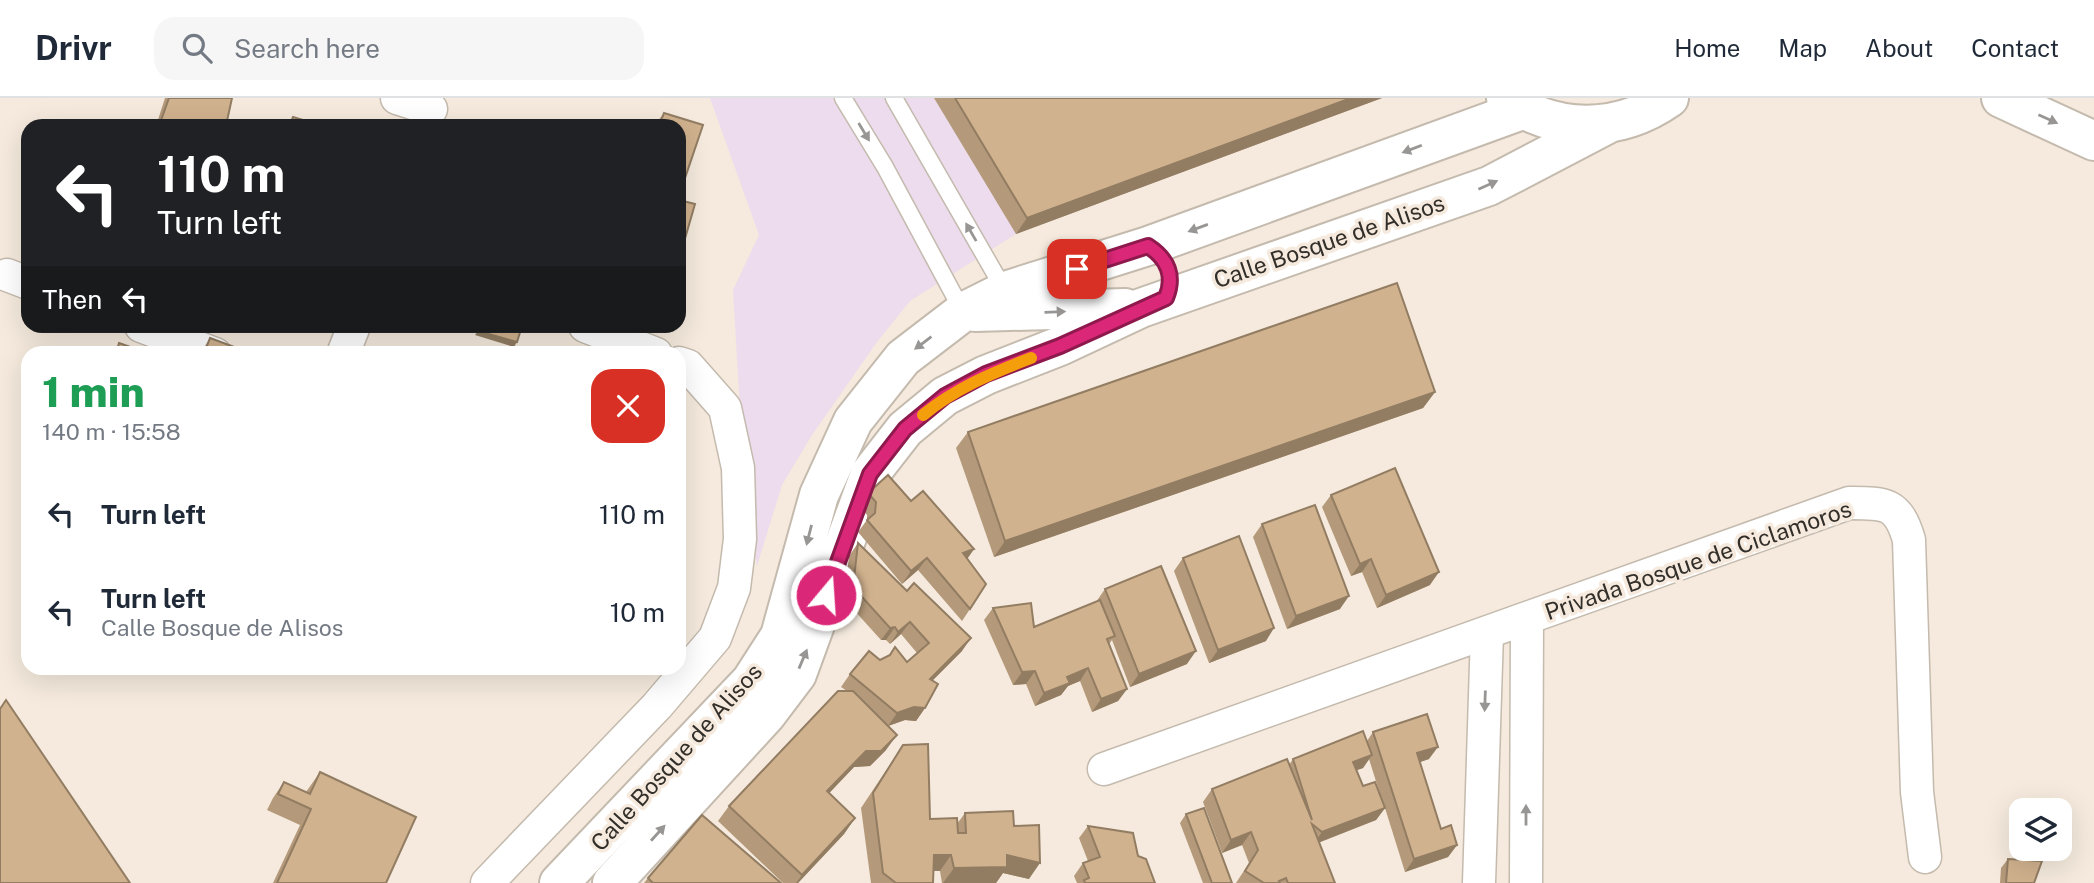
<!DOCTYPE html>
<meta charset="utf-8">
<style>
body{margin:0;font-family:"Public Sans",sans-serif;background:#f6f6f7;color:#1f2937;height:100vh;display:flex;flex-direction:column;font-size:26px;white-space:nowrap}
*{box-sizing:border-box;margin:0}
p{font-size:23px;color:#747a83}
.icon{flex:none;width:38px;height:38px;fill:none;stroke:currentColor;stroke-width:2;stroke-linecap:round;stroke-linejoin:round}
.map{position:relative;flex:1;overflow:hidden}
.drawer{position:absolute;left:21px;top:248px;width:665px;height:329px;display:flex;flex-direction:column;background:#fff;border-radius:21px;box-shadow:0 7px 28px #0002}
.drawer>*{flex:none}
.banner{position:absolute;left:21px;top:21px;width:665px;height:214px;border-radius:21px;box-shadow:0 7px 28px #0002;background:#202124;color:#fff;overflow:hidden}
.fabs{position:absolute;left:2009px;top:700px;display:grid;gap:14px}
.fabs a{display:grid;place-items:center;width:63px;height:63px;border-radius:14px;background:#fff;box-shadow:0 7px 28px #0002;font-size:35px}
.pin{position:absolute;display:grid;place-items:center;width:60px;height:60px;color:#fff;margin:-30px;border-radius:14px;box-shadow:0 4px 10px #0006}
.me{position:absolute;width:77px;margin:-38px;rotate:18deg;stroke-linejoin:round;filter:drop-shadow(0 0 5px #0008)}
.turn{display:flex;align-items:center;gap:24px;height:147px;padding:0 21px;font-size:32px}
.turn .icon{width:91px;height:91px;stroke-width:2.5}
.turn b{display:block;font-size:49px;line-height:60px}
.then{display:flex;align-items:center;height:66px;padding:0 21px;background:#0003;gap:14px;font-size:26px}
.round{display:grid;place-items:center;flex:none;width:74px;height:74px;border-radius:21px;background:#f6f6f7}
.overview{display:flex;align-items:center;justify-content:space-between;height:119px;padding:0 21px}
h1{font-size:42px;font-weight:800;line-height:52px;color:#1e9e55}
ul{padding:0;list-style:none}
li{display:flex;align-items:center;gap:21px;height:98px;padding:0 21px}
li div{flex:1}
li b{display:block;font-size:26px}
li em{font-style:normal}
header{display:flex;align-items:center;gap:42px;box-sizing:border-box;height:98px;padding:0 35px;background:#fff;border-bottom:2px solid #e0e1e3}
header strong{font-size:33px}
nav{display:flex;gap:38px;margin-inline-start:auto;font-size:24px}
.search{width:490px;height:63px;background:#f6f6f7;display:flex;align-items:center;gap:18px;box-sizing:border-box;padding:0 24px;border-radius:21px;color:#747a83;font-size:26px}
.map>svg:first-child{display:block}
.commercial{fill:#ecdced}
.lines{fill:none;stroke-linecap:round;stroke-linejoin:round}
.service-casing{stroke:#c4baad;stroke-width:19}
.minor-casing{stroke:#c4baad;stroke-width:35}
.tertiary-casing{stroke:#c4baad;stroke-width:42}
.secondary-casing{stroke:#c4baad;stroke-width:42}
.service{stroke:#fff;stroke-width:16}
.minor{stroke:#fff;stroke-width:32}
.tertiary{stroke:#fff;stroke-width:38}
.secondary{stroke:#fff;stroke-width:38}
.wall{fill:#b4997a;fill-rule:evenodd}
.shaded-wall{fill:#927d63}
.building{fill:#d1b28e;stroke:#927d63;stroke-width:2}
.oneway{fill:#989694}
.route-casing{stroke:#8e194d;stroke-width:18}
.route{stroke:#db2777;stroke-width:12}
.slow{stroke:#f59e0b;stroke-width:12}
.labels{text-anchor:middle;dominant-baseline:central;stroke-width:7;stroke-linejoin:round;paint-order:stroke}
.street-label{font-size:23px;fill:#322e29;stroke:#f5eadd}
</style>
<header>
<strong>Drivr</strong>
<div class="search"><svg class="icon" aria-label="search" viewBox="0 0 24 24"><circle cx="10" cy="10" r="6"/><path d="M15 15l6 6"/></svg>Search here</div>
<nav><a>Home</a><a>Map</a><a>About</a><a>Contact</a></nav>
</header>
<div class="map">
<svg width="2094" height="785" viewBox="0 0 2094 785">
<rect width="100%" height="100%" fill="#f5eadd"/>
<polygon class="commercial" points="710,0 1382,0 1016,136 910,203 877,244 812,337 782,387 757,468 743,363 733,192 759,137"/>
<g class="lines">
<g class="service-casing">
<g id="service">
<polyline points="843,0 885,69 963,214"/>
<polyline points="894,0 1005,193"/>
</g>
</g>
<g class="minor-casing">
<g id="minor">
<polyline points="397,0 431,11"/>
<polyline points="7,177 28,185"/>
<polyline points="141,228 215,256"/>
<polyline points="585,228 656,256"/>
<polyline points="343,256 354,228"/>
<path d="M1104,671L1849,405C1885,405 1898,404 1909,442L1917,694L1925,759"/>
<polyline points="487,785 657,608 715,540 734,490 740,441 738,370 725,310 688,268 679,265"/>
<polyline points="1479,785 1487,535"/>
<polyline points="1526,785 1527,521"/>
</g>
</g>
<g class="tertiary-casing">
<g id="tertiary">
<path d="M1506,0C1555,36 1619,35 1669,0"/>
<polyline points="975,214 1125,210"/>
<polyline points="559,785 751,583 780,538 819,397 853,323 903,260 963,214 1005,193 1148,148 1522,12"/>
<polyline points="612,785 766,617 797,576 870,376 905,331 945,298 986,277 1060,248 1141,210 1489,88 1606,27"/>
</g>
</g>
<g class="secondary-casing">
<polyline id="secondary" points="2001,0 2094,43"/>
</g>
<use href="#service" class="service"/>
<use href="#minor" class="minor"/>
<use href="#tertiary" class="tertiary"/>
<use href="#secondary" class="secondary"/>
</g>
<g class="wall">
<polygon points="165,0 232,0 227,23 232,28 156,28"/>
<polygon points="934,0 1382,0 1016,136"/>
<polygon points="664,15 679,28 656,28 657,24"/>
<polygon points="679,102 684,144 679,151"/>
<polygon points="210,240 253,256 200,256"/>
<polygon points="1435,294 1423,310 994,459 956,350 968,334"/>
<polygon points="868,395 911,403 974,451 967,461 970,511 962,523 918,472 902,486 858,434 867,422 867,417 859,408"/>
<polygon points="1331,397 1430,487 1377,510 1362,474 1351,478 1322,409"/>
<polygon points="1262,426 1340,511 1287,531 1253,439"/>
<polygon points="858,445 962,553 933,582 925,610 916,623 905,622 888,628 886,652 870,668 854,669 829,695 855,720 844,736 798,785 783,785 718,723 729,708 847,593 841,589 850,576 888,558 895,549 907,564 917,555 901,536 890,546 886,542 881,542 844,501 849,458"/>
<polygon points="1183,460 1266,543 1209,565 1174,473"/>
<polygon points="1105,491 1187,566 1130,589 1112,542 1109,546 1127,591 1118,603 1092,614 1080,583 1068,588 1061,597 1035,608 1026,586 1013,587 984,522 993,510 1034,529 1096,504"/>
<path d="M1373,634L1429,661L1420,664L1441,731L1457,747L1448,759L1405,774L1385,710L1376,722L1319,744L1335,785H1236L1249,765L1242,747L1222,755L1203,704L1212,691L1289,667L1293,661L1367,643ZM1369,661L1380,696L1363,688L1356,672L1363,670Z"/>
<polygon points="903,647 930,721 957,726 965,715 1014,728 1029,781 1003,775 996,785 942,785 940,773 933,773 933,785 871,785 861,710"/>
<polygon points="320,674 386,785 273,785 300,727 267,712 273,700 284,684 306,694"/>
<polygon points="1186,716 1232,785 1203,785 1180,725"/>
<polygon points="1088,728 1138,758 1155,785 1077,785 1074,778 1083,765 1088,763 1079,740"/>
<polygon points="2008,761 2034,785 2000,785 2001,770"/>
<polygon points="648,780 781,785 644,785"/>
</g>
<g class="shaded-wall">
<polygon points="1351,0 1382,0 1016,136 1027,120"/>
<polygon points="679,82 684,83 679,90"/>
<polygon points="478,233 517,244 514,249 475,237"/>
<polygon points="1435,294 1423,310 994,459 1005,443"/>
<polygon points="974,451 965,464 963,455"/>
<polygon points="927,460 918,472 902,486 911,473"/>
<polygon points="1371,461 1362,474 1351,478 1360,466"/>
<polygon points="1439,474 1430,487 1377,510 1386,497"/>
<polygon points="1349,498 1340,511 1287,531 1296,518"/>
<polygon points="910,524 901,536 890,546 898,534"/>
<polygon points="895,529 886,542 881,542 890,530"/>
<polygon points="1274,530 1266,543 1209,565 1218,552"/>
<polygon points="971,540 962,553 921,594 930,581"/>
<polygon points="1196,553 1187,566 1130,589 1139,576"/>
<polygon points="1088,570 1080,583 1068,588 1061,597 1035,608 1044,595 1067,579"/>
<polygon points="1035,573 1026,586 1013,587 1022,574"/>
<polygon points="1127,591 1118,603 1092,614 1101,601"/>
<polygon points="914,609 925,610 916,623 905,622 888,628 897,615"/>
<polygon points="897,637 886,652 870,668 854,669 816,709 827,693 866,653"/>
<polygon points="1438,649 1429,661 1408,668 1417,655"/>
<polygon points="1372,657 1363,670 1344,677 1353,664"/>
<polygon points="1385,710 1376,722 1313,747 1322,734"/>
<polygon points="855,720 844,736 798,785 796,785 802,777"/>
<polygon points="1251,734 1242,747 1222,755 1231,742"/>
<polygon points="1457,747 1448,759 1405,774 1414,761"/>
<polygon points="934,757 951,757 940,773 922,772"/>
<polygon points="1007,757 1040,765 1029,781 1003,775 996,785 943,785 954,770"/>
</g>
<g class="building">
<polygon points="169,0 232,0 227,23 232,28 159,28"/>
<polygon points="955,0 1351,0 1027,120"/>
<polygon points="664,15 703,27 684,83 679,82 679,28 659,28"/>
<polygon points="293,19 306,23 304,28 289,28"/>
<polygon points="679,102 695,106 684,144 679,140"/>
<polygon points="1397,185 1435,294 1005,443 968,334"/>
<polygon points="479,228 522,228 517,244 478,233"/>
<polygon points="210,240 253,256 204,256"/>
<polygon points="119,245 150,256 116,256"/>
<polygon points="1395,370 1439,474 1386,497 1371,461 1360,466 1331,397"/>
<polygon points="888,377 911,403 923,393 974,451 963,455 986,486 970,511 927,460 911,473 867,422 875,415 876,404 868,395"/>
<polygon points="1315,407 1349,498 1296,518 1262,426"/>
<polygon points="1239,438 1274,530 1218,552 1183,460"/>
<polygon points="858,445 907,493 914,485 971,540 930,581 938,586 925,610 914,609 897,615 850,576 869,553 880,562 890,557 895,549 907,564 929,545 910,524 898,534 895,529 890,530 853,489"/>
<polygon points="1161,468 1196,553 1139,576 1105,491"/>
<polygon points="1100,502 1115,538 1107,541 1127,591 1101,601 1088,570 1067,579 1070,585 1044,595 1035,573 1022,574 993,510 1031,505 1034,529"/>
<polygon points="838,593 853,593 897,637 881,653 866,653 827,693 855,720 802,777 729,708"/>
<polygon points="6,602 130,785 0,785 0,611"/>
<polygon points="1427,616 1438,649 1417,655 1441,731 1451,727 1457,747 1414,761 1373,634"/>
<polygon points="1363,633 1372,657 1353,664 1363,688 1375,684 1385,710 1322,734 1312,726 1335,785 1288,785 1286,780 1279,783 1280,785 1264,785 1245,773 1258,752 1251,734 1231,742 1212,691 1287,661 1312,722 1293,661"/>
<polygon points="928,646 930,721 957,720 958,735 966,735 965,715 1013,713 1014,728 1039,727 1040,765 1007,757 1007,769 954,770 951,757 934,757 933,785 896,785 883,775 873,695 903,647"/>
<polygon points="320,674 416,719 386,785 277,785 311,711 278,696 284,684 310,696"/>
<polygon points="1204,710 1232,785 1212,785 1186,716"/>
<polygon points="702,717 781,785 653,785 648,780"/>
<polygon points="1088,728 1133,735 1138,758 1146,761 1155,785 1085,785 1084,782 1089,780 1083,765 1100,759"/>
<polygon points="2008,761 2042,763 2034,785 2006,785"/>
</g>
<defs><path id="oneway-solid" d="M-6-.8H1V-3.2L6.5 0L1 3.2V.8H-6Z" transform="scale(1.75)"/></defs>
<g class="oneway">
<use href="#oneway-solid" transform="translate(2048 21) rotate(24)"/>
<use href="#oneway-solid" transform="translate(864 34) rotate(59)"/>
<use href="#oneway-solid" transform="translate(1412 51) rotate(159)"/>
<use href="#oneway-solid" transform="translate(1488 87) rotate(-24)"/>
<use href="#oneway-solid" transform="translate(1198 130) rotate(160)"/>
<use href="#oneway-solid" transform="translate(971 134) rotate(-120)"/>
<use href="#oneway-solid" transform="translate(1055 214) rotate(-2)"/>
<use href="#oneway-solid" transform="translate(923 245) rotate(143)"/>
<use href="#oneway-solid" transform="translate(809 437) rotate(104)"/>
<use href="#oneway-solid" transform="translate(803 561) rotate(-67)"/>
<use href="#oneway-solid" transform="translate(1485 603) rotate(92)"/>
<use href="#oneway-solid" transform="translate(1526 717) rotate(-90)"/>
<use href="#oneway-solid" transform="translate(658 735) rotate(-48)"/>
</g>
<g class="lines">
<g class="route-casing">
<path id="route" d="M826,497L870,376L905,331L945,298L986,276L1060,248L1166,200C1175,178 1168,161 1148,148L1077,171"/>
</g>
<use href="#route" class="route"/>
<path class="slow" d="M923,317C956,290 992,275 1031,260"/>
</g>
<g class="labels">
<g class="street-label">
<text transform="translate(1329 143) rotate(-19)">Calle Bosque de Alisos</text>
<text transform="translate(1698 462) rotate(-19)">Privada Bosque de Ciclamoros</text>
<text transform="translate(676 659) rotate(-48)">Calle Bosque de Alisos</text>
</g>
</g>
</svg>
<div class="fabs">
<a><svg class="icon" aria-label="layers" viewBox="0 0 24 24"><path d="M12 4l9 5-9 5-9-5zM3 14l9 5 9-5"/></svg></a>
</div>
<div class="pin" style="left:1077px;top:171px;background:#d93025"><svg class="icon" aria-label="arrive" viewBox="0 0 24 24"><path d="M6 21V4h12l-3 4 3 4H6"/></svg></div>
<svg class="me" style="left:826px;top:497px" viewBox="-20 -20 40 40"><circle r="17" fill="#db2777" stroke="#fff" stroke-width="3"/><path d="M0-11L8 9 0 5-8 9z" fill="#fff"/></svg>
<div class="banner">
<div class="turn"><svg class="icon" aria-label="left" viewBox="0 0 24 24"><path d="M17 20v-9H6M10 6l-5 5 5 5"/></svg><div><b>110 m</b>Turn left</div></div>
<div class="then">Then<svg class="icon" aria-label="left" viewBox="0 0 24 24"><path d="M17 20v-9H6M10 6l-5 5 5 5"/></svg></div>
</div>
<section class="drawer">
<div class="overview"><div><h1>1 min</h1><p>140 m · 15:58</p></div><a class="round" style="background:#d93025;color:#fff"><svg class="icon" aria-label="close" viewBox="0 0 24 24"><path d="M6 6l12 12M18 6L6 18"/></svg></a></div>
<ul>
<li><svg class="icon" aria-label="left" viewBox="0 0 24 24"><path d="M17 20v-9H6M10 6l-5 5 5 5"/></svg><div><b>Turn left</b></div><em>110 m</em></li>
<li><svg class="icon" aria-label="left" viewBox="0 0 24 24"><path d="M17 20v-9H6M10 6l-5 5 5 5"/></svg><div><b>Turn left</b><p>Calle Bosque de Alisos</p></div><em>10 m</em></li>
</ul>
</section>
</div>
